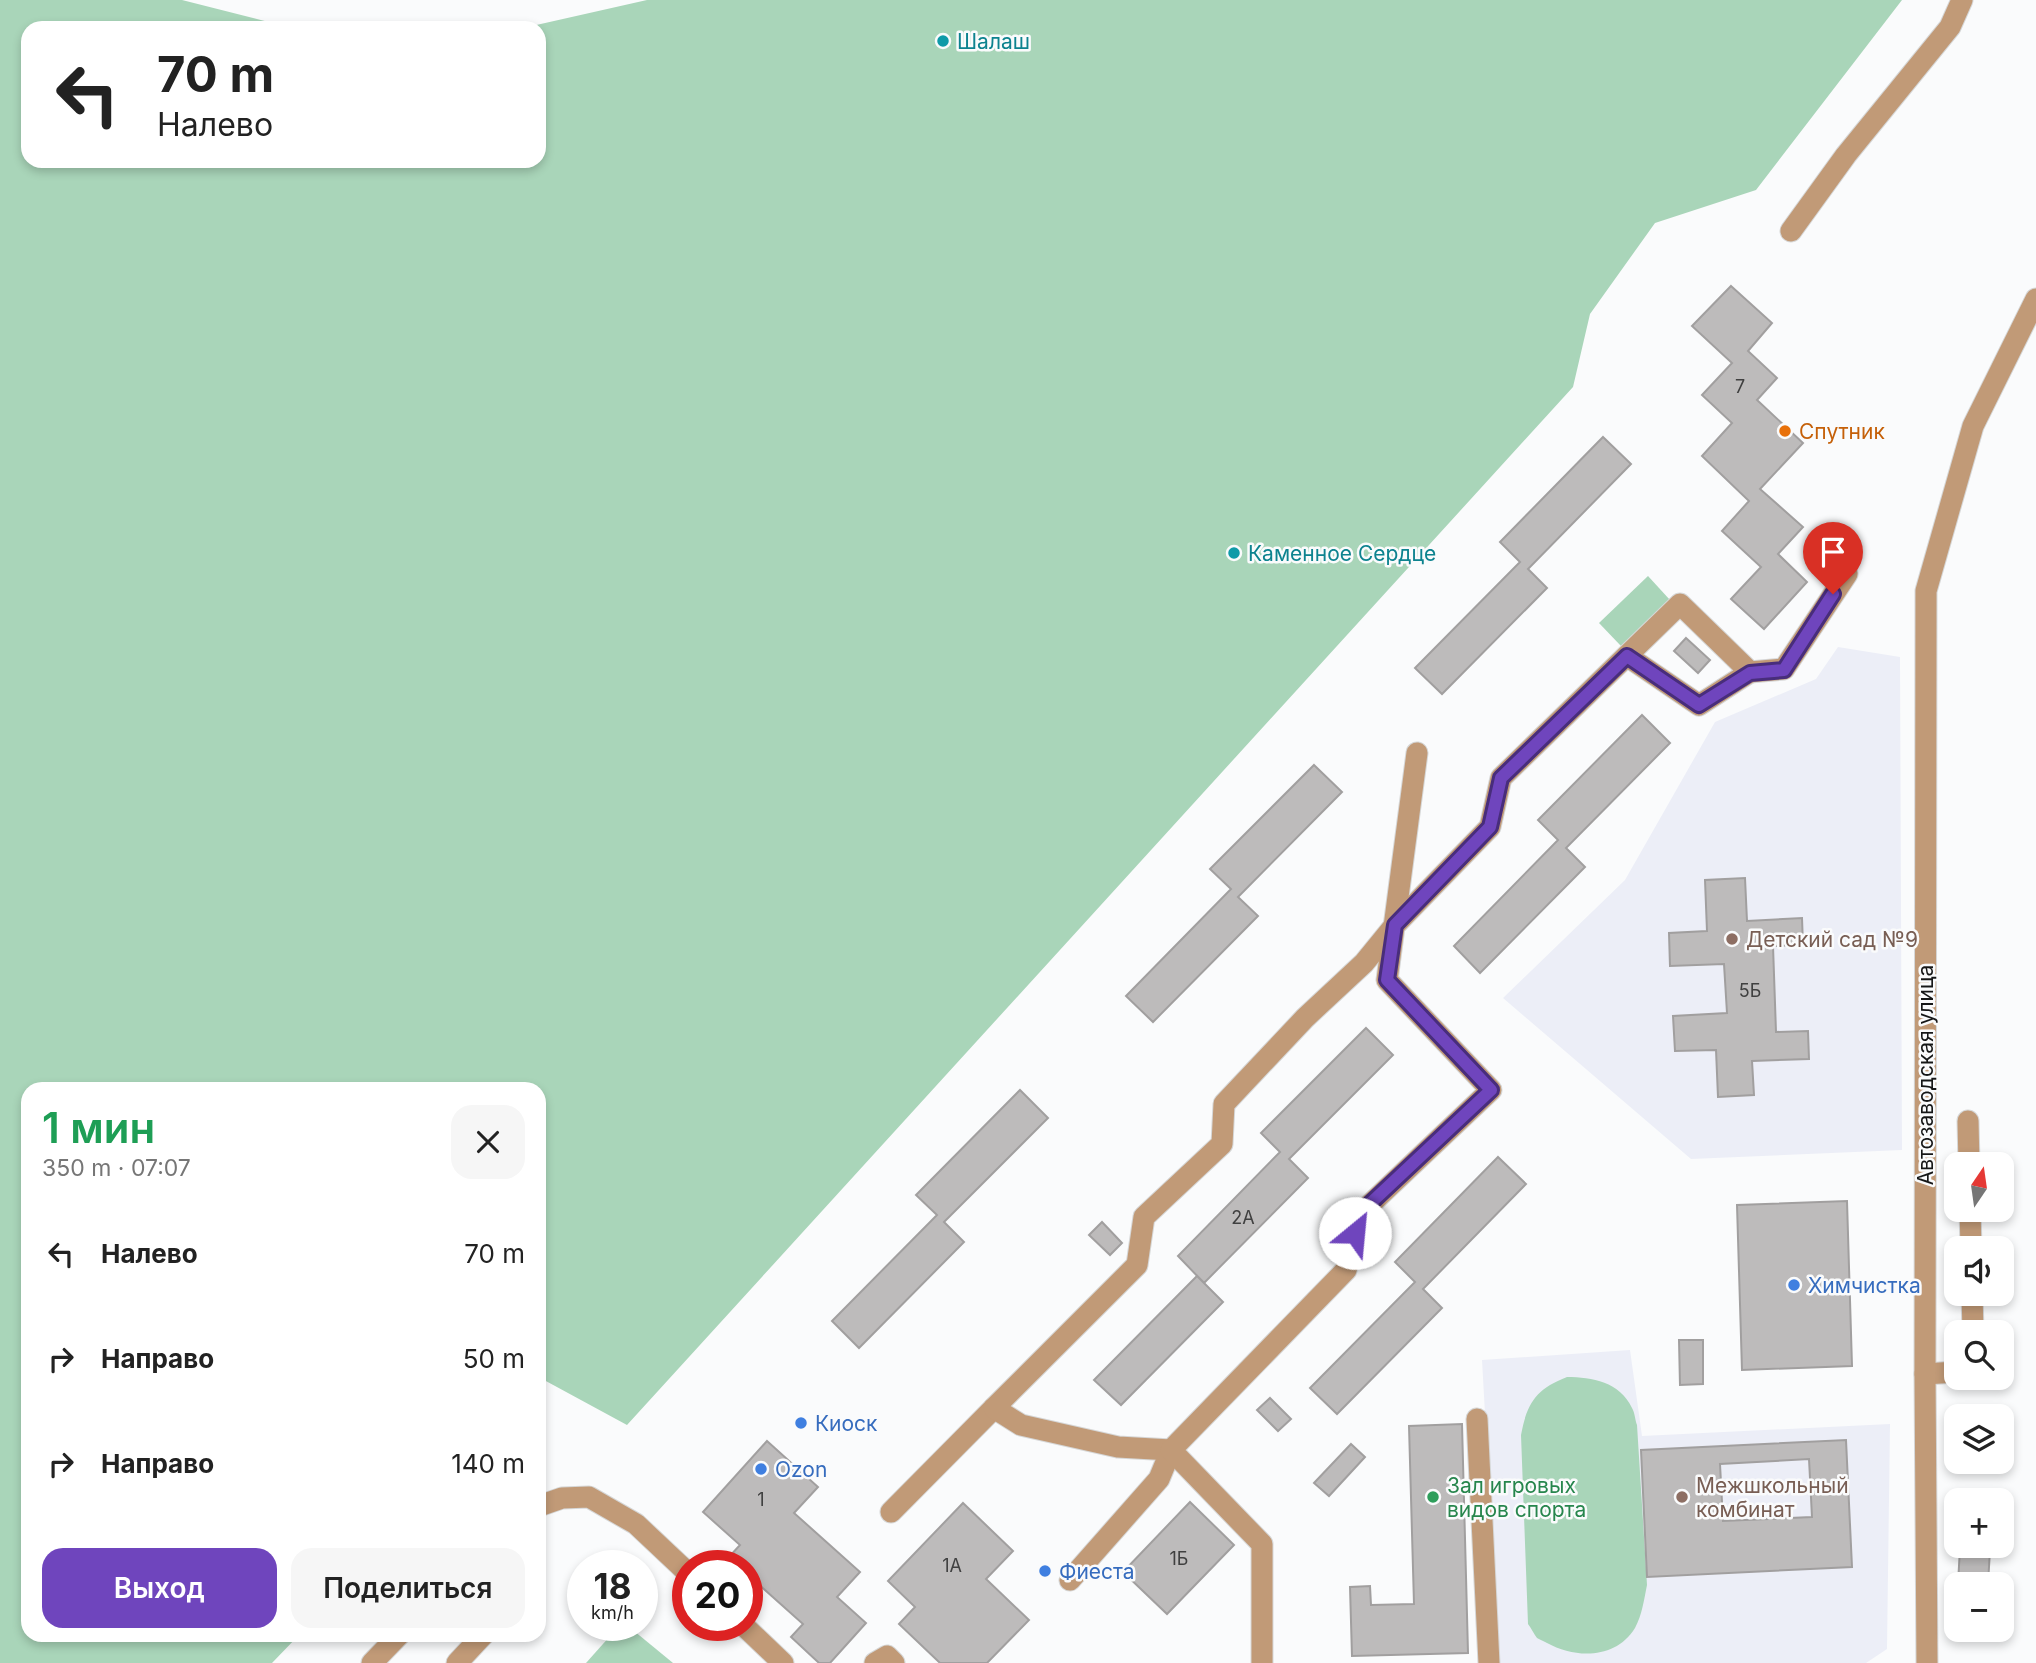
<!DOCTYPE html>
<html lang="ru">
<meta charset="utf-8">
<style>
body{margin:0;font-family:Inter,sans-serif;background:#f6f6f6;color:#222;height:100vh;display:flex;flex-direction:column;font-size:26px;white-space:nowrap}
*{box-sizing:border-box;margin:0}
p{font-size:23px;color:#767676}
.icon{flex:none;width:38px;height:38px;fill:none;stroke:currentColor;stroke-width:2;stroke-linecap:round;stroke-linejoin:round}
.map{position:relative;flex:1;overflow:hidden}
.sheet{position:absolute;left:21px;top:1082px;width:525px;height:560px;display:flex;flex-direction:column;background:#fff;border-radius:21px;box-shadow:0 4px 10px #0003}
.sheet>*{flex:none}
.banner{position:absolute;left:21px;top:21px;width:525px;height:147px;border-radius:21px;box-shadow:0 4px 10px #0003;background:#fff;color:#222;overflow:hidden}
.needle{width:46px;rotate:13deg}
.buttons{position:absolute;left:1944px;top:1152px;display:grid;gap:14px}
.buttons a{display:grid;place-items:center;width:70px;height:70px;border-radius:14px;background:#fff;box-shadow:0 4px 10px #0003;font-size:35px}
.speed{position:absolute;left:567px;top:1550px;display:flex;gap:14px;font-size:35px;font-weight:700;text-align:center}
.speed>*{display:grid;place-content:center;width:91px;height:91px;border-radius:50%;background:#fff;box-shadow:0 4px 10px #0003;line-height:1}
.speed small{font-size:18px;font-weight:400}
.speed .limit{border:10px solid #d22;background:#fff;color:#111}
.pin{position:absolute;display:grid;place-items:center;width:60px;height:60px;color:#fff;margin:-72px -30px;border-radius:50% 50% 50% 0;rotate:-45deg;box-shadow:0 0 7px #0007}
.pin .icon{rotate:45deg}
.me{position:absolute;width:77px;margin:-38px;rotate:28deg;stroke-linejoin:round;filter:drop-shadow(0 0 5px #0008)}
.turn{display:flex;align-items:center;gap:24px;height:147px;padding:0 21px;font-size:32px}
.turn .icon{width:91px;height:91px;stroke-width:2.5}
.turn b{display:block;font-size:49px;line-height:60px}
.round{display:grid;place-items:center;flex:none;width:74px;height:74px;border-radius:21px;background:#f6f6f6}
.summary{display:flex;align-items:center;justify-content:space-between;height:119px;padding:0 21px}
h1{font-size:42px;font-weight:600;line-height:52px;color:#1e9e55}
.button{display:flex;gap:14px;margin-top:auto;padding:14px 21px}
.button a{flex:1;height:80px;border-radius:21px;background:#6f45bd;color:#fff;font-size:28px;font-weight:600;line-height:80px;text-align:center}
.button a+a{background:#f6f6f6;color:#222}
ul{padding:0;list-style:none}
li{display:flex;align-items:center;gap:21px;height:105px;padding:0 21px}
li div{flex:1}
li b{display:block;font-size:26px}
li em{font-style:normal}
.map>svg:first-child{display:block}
.built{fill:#eceef7}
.green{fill:#a9d5b9}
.building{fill:#bdbbbb;stroke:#a19f9f;stroke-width:2;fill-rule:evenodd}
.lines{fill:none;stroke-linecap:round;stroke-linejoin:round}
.minor-casing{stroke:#d6d7d7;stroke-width:23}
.minor{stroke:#c19a77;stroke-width:21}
.route-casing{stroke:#482d7b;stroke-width:18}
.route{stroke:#6f45bd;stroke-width:12}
.culture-dot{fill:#0f9aa8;stroke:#fafbfc;stroke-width:2.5}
.food-dot{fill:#e8710a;stroke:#fafbfc;stroke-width:2.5}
.education-dot{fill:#8d6e63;stroke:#fafbfc;stroke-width:2.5}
.shop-dot{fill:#3f7fe0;stroke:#fafbfc;stroke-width:2.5}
.leisure-dot{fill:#2e9e5b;stroke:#fafbfc;stroke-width:2.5}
.labels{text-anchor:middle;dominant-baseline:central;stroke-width:5;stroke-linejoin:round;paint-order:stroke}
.number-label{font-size:18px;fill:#404040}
.culture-label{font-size:21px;fill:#0d838f;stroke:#fafbfc;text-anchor:start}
.food-label{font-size:21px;fill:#c56008;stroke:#fafbfc;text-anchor:start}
.education-label{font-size:21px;fill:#785e54;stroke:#fafbfc;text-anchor:start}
.street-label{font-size:21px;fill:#161717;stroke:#fafbfc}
.shop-label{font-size:21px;fill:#366cbe;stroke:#fafbfc;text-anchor:start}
.leisure-label{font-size:21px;fill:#27864d;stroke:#fafbfc;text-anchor:start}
</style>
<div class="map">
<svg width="2036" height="1663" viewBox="0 0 2036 1663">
<rect width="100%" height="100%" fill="#fafbfc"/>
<g class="built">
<polygon points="1838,647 1900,657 1902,1150 1691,1159 1503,998 1625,880 1715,722 1816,679"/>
<polygon points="1630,1350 1642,1436 1890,1424 1887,1649 1866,1663 1499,1663 1482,1360"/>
</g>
<g class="green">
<polygon points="0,0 182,0 292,28 28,28 28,161 539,161 539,28 523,28 647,0 1902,0 1756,190 1655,223 1590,314 1573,387 627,1425 544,1380 539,1384 539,1088 28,1088 28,1634 299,1635 272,1663 0,1663"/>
<polygon points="1648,576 1670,600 1621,646 1599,623"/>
<path d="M1567,1377C1592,1377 1620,1382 1632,1408C1635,1413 1635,1420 1637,1425L1647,1585C1644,1600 1642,1615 1635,1628C1616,1659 1576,1659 1547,1643C1544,1641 1540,1640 1537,1638C1534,1634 1531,1628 1528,1624L1521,1435C1527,1403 1536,1389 1567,1377Z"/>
<polygon points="619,1626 628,1626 673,1663 586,1663"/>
</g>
<g class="building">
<polygon points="1731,286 1772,323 1748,351 1777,378 1757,400 1803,443 1760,489 1803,527 1778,554 1807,582 1764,629 1731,599 1761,567 1722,531 1749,501 1702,456 1732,423 1702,395 1732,363 1692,326"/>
<polygon points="1603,437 1631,464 1528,569 1547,588 1442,694 1415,668 1520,562 1500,542"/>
<polygon points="1686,638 1710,660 1698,673 1674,651"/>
<polygon points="1642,715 1670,743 1566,848 1585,867 1480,973 1454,946 1558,840 1538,820"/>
<polygon points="1314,765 1342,792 1238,897 1258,916 1153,1022 1126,996 1231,889 1210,869"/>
<polygon points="1745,878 1747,921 1802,918 1803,945 1773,946 1776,1032 1808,1031 1809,1059 1752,1061 1754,1095 1718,1097 1716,1050 1675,1051 1673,1016 1727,1013 1724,964 1670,966 1669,933 1707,931 1705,880"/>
<polygon points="1366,1028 1393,1055 1289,1159 1308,1178 1204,1283 1178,1256 1280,1152 1261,1133"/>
<polygon points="1020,1090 1048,1118 944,1222 964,1242 859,1348 832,1321 937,1215 916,1195"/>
<polygon points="1498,1157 1526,1184 1423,1289 1442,1308 1337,1414 1310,1388 1415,1282 1395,1262"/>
<polygon points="1847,1201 1852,1366 1742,1370 1737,1205"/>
<polygon points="1102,1222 1122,1243 1110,1255 1089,1235"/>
<polygon points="1197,1276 1223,1302 1121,1405 1094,1380"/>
<polygon points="1679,1340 1703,1340 1703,1384 1680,1385"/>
<polygon points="1270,1398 1291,1419 1278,1431 1257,1410"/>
<polygon points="1462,1424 1468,1653 1352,1656 1350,1587 1370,1586 1371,1605 1414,1604 1409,1426"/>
<path d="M1846,1440L1852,1567L1647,1577L1641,1450ZM1809,1459L1812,1517L1723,1521L1720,1464Z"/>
<polygon points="767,1441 818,1487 794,1513 860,1572 837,1597 866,1623 830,1663 819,1663 791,1637 803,1624 747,1574 747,1566 739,1566 729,1557 740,1545 703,1512"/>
<polygon points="1351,1444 1365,1457 1329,1496 1314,1483"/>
<polygon points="1190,1502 1234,1545 1167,1614 1123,1572"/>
<polygon points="963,1503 1013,1551 986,1579 1029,1620 987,1663 940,1663 899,1624 915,1607 888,1581"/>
<polygon points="1960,1548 1990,1550 1988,1584 1958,1584"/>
</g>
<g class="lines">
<g class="minor-casing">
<g id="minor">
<polyline points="1791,231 1846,155 1950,27 1962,0"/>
<polyline points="1627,656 1699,705 1750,672"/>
<polyline points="1968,1121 1969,1164"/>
<polyline points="1970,1209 1971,1248"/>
<polyline points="1972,1293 1973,1332"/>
<polyline points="1925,1374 1956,1372"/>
<polyline points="1477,1419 1489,1663"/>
<polyline points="539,1506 562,1498 589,1497 636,1524 688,1573"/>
<polyline points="891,1512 994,1408"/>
<polyline points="1070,1580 1159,1479 1171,1450 1118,1447 1021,1425 994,1408 1137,1265 1144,1217 1222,1144 1224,1104 1305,1018 1364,963 1395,925 1490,827 1501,778 1680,604 1750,672 1784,669 1847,574"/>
<polyline points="744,1626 783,1663"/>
<polyline points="372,1663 400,1634"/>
<polyline points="457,1663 484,1634"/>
<polyline points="875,1663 887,1656 894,1663"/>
<polyline points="1262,1663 1262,1544 1171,1450 1346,1270 1359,1215 1491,1090 1387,980 1417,753"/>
<polyline points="1927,1663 1925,1374 1926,591 1973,426 2036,299"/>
</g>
</g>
<use href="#minor" class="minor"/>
</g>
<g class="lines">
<g class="route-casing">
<polyline id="route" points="1355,1233 1359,1214 1491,1090 1387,980 1395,925 1490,827 1501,778 1627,656 1699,705 1750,673 1784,670 1833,594"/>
</g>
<use href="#route" class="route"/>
</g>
<g class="culture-dot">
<circle cx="943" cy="41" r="7"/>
<circle cx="1234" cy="553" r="7"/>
</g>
<circle class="food-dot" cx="1785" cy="431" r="7"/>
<g class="education-dot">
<circle cx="1732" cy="939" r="7"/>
<circle cx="1682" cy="1497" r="7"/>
</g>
<g class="shop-dot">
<circle cx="1794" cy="1285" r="7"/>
<circle cx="801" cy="1423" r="7"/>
<circle cx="761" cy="1469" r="7"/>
<circle cx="1045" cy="1571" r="7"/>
</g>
<circle class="leisure-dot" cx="1433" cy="1497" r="7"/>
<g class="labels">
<g class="number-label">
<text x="1740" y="386">7</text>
<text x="1750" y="990">5Б</text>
<text x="1243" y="1217">2А</text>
<text x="761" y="1499">1</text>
<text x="1179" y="1558">1Б</text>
<text x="952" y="1565">1А</text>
</g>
<g class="culture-label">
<text x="957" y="41">Шалаш</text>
<text x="1248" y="553">Каменное Сердце</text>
</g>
<g class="food-label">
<text x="1799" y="431">Спутник</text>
</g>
<g class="education-label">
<text x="1746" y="939">Детский сад №9</text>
<text x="1696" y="1485">Межшкольный<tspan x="1696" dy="24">комбинат</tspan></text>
</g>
<g class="street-label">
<text transform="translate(1925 1075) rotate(-90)">Автозаводская улица</text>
</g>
<g class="shop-label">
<text x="1808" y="1285">Химчистка</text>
<text x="815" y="1423">Киоск</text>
<text x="775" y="1469">Ozon</text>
<text x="1059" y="1571">Фиеста</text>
</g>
<g class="leisure-label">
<text x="1447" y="1485">Зал игровых<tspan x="1447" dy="24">видов спорта</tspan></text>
</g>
</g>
</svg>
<div class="buttons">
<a><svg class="needle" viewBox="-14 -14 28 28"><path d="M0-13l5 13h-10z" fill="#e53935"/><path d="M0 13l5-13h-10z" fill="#767676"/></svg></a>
<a><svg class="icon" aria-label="sound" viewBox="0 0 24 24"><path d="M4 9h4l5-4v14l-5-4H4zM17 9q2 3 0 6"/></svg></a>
<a><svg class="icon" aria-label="search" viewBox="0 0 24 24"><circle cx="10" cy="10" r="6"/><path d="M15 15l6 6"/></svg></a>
<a><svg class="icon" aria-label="layers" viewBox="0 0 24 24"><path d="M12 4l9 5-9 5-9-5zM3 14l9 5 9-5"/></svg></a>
<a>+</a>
<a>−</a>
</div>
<div class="speed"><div>18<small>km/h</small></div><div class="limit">20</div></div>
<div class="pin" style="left:1833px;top:594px;background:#d93025"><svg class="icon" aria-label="arrive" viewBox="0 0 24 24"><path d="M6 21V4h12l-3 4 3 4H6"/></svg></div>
<svg class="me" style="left:1355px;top:1233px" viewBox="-20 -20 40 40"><circle r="19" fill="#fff"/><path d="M0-13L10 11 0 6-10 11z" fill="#6f45bd"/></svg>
<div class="banner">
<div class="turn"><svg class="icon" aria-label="left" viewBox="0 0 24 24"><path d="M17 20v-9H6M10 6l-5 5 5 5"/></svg><div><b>70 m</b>Налево</div></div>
</div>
<section class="sheet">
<div class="summary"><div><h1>1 мин</h1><p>350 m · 07:07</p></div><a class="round"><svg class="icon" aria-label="close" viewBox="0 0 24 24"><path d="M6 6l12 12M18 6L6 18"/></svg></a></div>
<ul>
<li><svg class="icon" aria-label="left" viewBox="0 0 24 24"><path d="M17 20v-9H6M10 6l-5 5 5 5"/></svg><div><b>Налево</b></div><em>70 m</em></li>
<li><svg class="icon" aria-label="right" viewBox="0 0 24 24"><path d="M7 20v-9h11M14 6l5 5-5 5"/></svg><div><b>Направо</b></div><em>50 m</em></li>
<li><svg class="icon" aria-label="right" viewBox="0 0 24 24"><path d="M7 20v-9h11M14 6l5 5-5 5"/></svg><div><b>Направо</b></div><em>140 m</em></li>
</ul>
<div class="button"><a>Выход</a><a>Поделиться</a></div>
</section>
</div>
